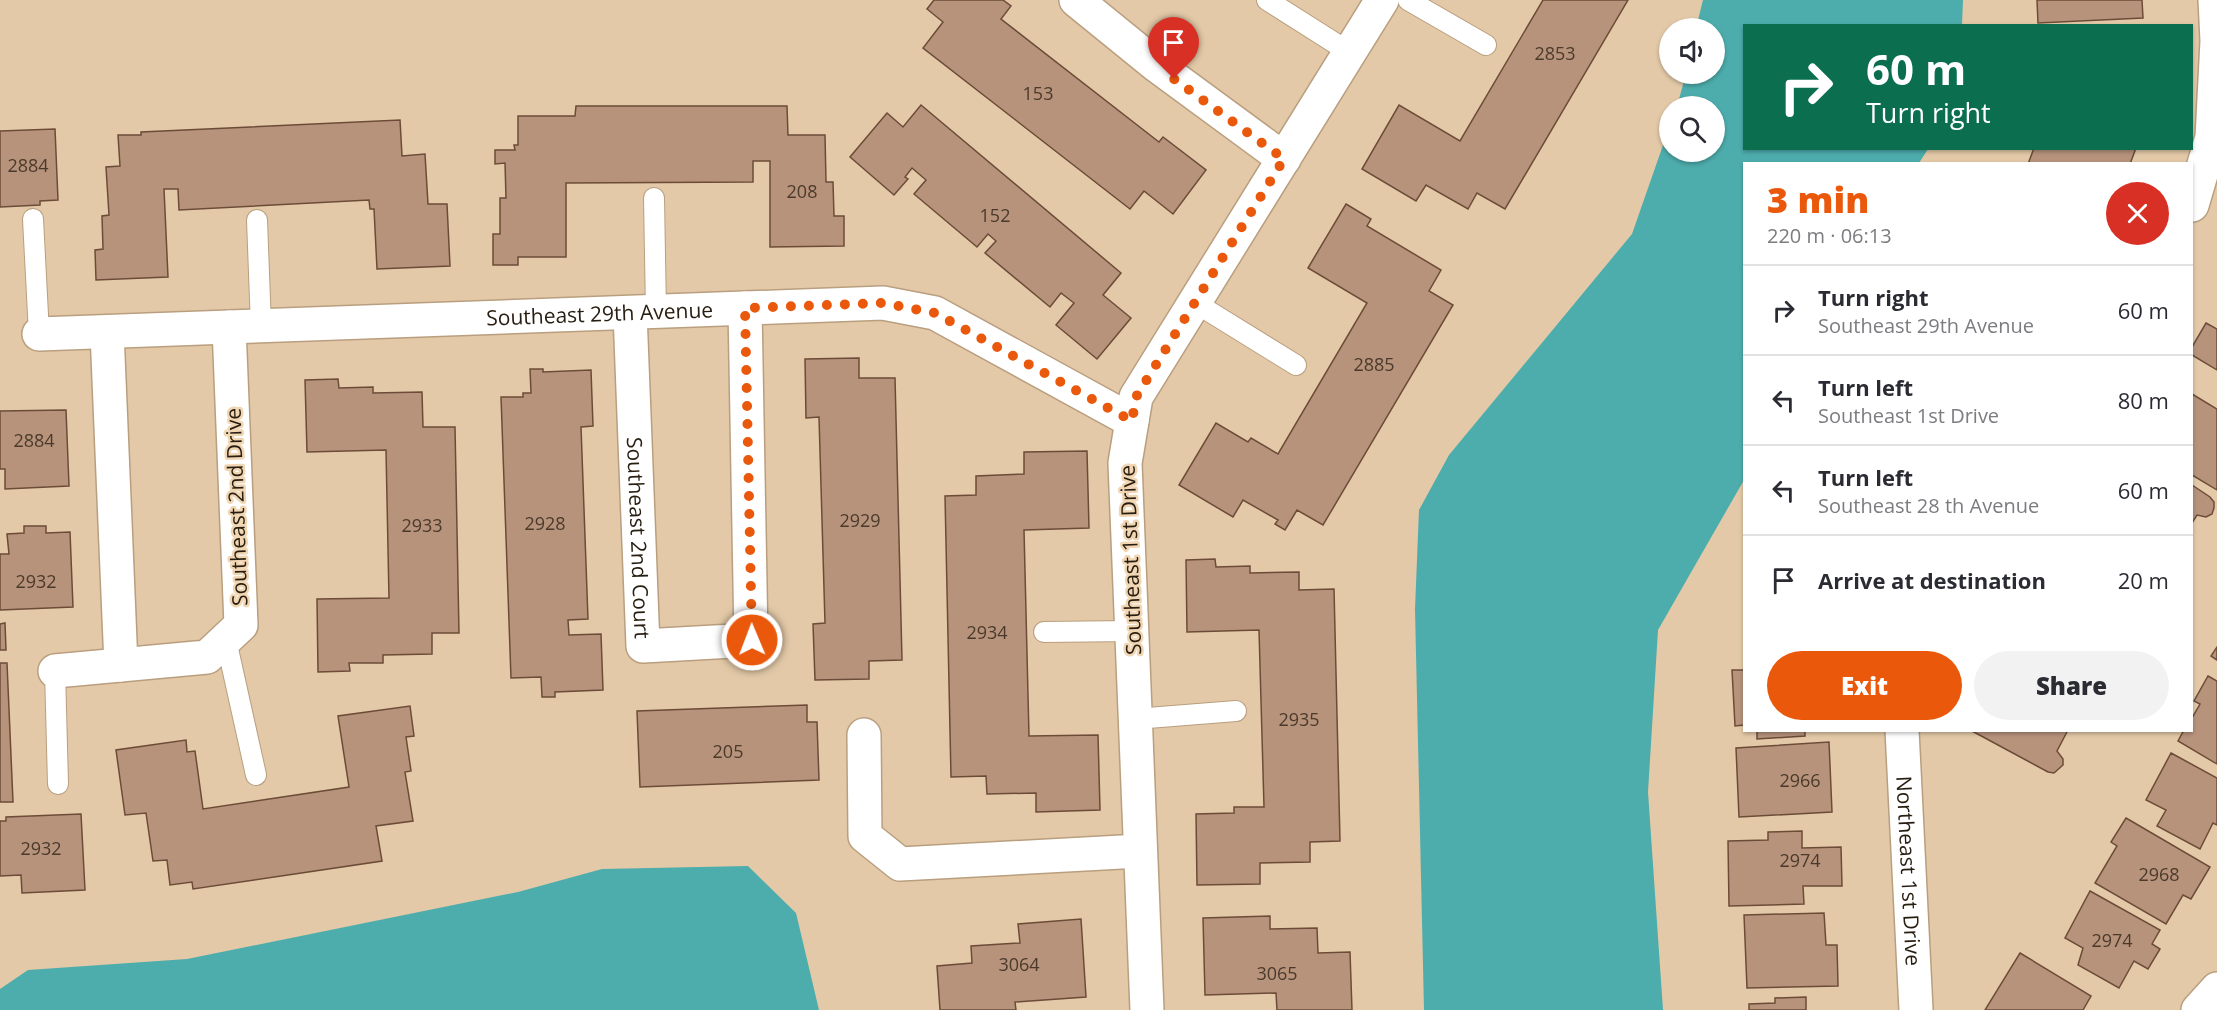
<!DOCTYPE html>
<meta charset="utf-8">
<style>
body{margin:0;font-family:"Open Sans",sans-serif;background:#f2f2f3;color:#2b2b33;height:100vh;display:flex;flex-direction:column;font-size:22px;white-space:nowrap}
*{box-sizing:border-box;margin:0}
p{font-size:20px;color:#7c7c81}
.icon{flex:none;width:33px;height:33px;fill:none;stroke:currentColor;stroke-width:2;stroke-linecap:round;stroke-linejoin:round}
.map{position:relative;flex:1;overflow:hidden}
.drawer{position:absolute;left:1743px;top:162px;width:450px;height:570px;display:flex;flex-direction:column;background:#fff;border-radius:0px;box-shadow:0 2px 4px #0004}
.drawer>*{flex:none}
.top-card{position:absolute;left:1743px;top:24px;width:450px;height:126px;border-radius:0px;box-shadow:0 2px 4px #0004;background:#0b6e4f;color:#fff;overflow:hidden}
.buttons{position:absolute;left:1659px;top:18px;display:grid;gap:12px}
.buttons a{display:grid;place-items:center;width:66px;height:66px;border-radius:50%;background:#fff;box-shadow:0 2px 4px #0004;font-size:30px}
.pin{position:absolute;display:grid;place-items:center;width:51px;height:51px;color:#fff;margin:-62px -26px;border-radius:50% 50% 50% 0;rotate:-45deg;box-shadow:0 0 6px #0007}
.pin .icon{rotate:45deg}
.me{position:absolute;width:66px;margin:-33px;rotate:359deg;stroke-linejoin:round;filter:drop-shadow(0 0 4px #0008)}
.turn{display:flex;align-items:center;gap:21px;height:126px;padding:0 24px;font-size:27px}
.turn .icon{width:78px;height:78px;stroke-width:2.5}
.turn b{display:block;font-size:42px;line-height:51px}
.round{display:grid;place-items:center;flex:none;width:63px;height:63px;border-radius:32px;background:#f2f2f3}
.summary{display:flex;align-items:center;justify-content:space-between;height:102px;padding:0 24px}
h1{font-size:36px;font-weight:800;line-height:45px;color:#ea580c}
.button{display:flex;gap:12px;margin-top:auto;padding:12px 24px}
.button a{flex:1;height:69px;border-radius:36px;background:#ea580c;color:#fff;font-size:24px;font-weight:800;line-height:69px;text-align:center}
.button a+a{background:#f2f2f3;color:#2b2b33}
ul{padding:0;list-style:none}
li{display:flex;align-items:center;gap:18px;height:90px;padding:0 24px;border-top:2px solid #e1e1e2}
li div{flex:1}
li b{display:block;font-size:22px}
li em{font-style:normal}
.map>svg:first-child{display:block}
.water{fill:#4dadac}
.building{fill:#b7937c;stroke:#6c4c38;stroke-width:1.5}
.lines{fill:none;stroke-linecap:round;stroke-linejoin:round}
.service-casing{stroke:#b99f7f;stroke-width:22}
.minor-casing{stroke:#b99f7f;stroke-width:36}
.service{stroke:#fff;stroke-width:20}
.minor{stroke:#fff;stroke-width:33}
.route{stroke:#ea580c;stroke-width:10;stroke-dasharray:0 18}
.labels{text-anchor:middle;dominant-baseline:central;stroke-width:5;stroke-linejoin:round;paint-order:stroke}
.number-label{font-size:18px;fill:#4b3a2b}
.street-label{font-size:21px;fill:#271d10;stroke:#f1d6b4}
</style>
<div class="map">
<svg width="2217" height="1010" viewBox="0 0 2217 1010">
<rect width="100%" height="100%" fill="#e3c9a7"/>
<g class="water">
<polygon points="1703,0 1963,0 1962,25 1744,26 1744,148 1928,149 1919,163 1744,164 1744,480 1658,630 1648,792 1663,1010 1424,1010 1415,609 1419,510 1449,455 1632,234 1669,128 1670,152 1714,152 1714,106 1677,106 1686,74 1714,74 1714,28 1696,28"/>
<polygon points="748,866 796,913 819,1010 0,1010 0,989 28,970 187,959 518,892 602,869"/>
</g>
<g class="building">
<polygon points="934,0 1003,0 1011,6 1001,19 1159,142 1163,137 1206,170 1173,214 1144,191 1130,209 923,48 943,22 927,9"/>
<polygon points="1543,0 1628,0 1505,209 1477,193 1468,209 1426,185 1416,201 1362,169 1399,105 1460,141"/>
<polygon points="2037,0 2142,0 2143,18 2038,23"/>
<polygon points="921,105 1121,273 1103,295 1131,318 1097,359 1056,325 1074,303 1061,293 1050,307 985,253 996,241 988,234 977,247 914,194 926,180 912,168 905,177 908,179 894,195 850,157 887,113 903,127"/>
<polygon points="576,106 787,106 788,135 825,135 826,182 833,182 834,216 844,216 844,246 770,247 770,161 753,161 753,182 566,183 566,257 518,257 518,265 493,265 493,234 500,234 500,198 506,198 505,163 495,164 495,150 515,150 514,145 518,145 518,116 575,116"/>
<polygon points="400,120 402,156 425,154 428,204 447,204 450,266 377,269 374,209 370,209 369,200 179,210 178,189 164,189 168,277 96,280 95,250 103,249 102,216 109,215 106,167 120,166 118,135 141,135 141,132"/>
<polygon points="55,129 58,200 40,201 40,205 0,207 0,131"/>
<polygon points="2034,148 2136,148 2130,164 2028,164"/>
<polygon points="1346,204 1371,219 1367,226 1441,270 1429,291 1453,305 1323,525 1297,510 1285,530 1275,524 1278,520 1243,500 1233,517 1179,485 1216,423 1248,442 1251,438 1278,454 1367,303 1308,268"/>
<polygon points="2206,323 2217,329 2217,370 2192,355 2192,347"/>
<polygon points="859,358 859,378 895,378 902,660 869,661 869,679 815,680 813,624 825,623 819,417 806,418 805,359"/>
<polygon points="530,369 543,369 543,372 591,370 593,426 581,427 588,619 568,620 569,635 601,634 603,690 555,692 555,697 542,697 541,677 511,678 501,397 523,397 523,393 531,393"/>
<polygon points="338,379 339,388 373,387 373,393 422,392 423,427 455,427 459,633 432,633 432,654 383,655 383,663 349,663 350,671 318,672 317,599 389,598 386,450 307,452 305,380"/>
<polygon points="2192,394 2217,409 2217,490 2192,475"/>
<polygon points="66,410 69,486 5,489 5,469 0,469 0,411"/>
<polygon points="1087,451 1089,528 1024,530 1029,736 1098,735 1100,810 1036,812 1036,793 987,794 986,776 951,777 945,496 976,495 976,476 1024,474 1024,452"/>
<polygon points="2192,485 2210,497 2214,502 2214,508 2212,514 2206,517 2197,515 2192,523"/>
<polygon points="24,526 46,526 46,533 70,532 73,607 0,610 0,554 9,554 7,534 24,533"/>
<polygon points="1215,559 1216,567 1250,566 1250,573 1299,572 1299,590 1334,589 1340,841 1310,842 1310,862 1260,863 1260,884 1197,885 1196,814 1234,813 1234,807 1264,807 1259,630 1187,632 1186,560"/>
<polygon points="5,623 6,650 0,650 0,624"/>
<polygon points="2217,647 2217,660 2211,656"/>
<polygon points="0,663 7,663 13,802 0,802"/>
<polygon points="1732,670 1744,670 1744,725 1735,726"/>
<polygon points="2208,676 2217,681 2217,764 2178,741 2184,730 2192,730 2192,718 2200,704 2194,701"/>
<polygon points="807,705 807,722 817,722 819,780 640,787 637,711"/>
<polygon points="410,706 414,736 406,737 411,771 405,772 413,821 376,826 382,861 193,889 192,882 170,885 167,860 153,861 146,813 125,815 116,750 186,740 187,752 195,751 203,809 349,787 338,716"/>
<polygon points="1757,730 1805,730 1805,736 1757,739"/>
<polygon points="2068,730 2057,751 2063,759 2063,765 2054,773 2048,772 1972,731"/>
<polygon points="1829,742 1832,812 1739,817 1736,748"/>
<polygon points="2171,753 2217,778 2217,825 2213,823 2200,849 2157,826 2166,810 2146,800"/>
<polygon points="81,814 85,890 22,893 21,875 0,876 0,821 6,821 6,817"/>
<polygon points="2126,818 2210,867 2191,899 2183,895 2166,924 2095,883 2117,846 2111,842"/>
<polygon points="1802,831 1802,848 1841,847 1842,886 1803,886 1804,904 1729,906 1728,841 1768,840 1768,832"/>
<polygon points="2090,891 2160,930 2152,944 2160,949 2148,969 2134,961 2119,988 2078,965 2083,948 2065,938"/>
<polygon points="1824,913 1826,945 1837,945 1838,986 1747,988 1744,915"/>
<polygon points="1270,916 1270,929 1317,928 1318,953 1350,952 1352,1010 1277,1010 1276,993 1205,995 1203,918"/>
<polygon points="1081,919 1086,997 1015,1002 1016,1010 940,1010 937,966 972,963 971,946 1020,943 1018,924"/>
<polygon points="2020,953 2091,996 2083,1010 1985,1010"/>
<polygon points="1806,997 1806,1010 1749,1010 1749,1004 1775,1003 1775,998"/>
</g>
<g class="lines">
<g class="service-casing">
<g id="service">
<polyline points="1267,0 1349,52"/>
<polyline points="1408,0 1486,45"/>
<polyline points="654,198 656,312"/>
<polyline points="33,219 39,334"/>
<polyline points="257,220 261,326"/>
<polyline points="1194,302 1296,365"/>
<polyline points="1044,632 1132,631"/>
<polyline points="226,640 256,775"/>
<polyline points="55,671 58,784"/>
<polyline points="1135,719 1236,711"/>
</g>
</g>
<g class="minor-casing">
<g id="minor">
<polyline points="1076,0 1156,65 1284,159"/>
<polyline points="2192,205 2212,137 2217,41 2215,0"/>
<path id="s1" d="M630,313L643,646L751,640L745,308"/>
<polyline points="107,332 121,665"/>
<path id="s2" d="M39,334L883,303L935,313L1132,421"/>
<polyline points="55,671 207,657 241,625 229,327"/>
<path id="s3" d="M1902,730L1916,1010"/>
<polyline points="864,735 865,836 900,864 1140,851"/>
<polyline points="1147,1010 1125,463 1136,397 1382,0"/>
<polyline points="2198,1010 2217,989"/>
</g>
</g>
<use href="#service" class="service"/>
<use href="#minor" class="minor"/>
</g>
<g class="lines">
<polyline class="route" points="752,640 745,308 883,303 935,313 1132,421 1136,397 1284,159 1174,79"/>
</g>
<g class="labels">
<g class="number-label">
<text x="1555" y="53">2853</text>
<text x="1038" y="93">153</text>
<text x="28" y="165">2884</text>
<text x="802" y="191">208</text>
<text x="995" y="215">152</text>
<text x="1374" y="364">2885</text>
<text x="34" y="440">2884</text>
<text x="860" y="520">2929</text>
<text x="545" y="523">2928</text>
<text x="422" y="525">2933</text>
<text x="36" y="581">2932</text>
<text x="987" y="632">2934</text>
<text x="1299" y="719">2935</text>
<text x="728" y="751">205</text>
<text x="1800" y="780">2966</text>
<text x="41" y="848">2932</text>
<text x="1800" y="860">2974</text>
<text x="2159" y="874">2968</text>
<text x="2112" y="940">2974</text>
<text x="1019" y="964">3064</text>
<text x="1277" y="973">3065</text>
</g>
<g class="street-label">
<text stroke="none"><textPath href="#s2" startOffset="561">Southeast 29th Avenue</textPath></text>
<text transform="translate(236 507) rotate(-92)">Southeast 2nd Drive</text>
<text stroke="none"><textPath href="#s1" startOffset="225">Southeast 2nd Court</textPath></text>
<text transform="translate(1130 560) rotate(-92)">Southeast 1st Drive</text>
<text stroke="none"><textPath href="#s3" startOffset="141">Northeast 1st Drive</textPath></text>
</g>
</g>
</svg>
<div class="buttons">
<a><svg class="icon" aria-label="sound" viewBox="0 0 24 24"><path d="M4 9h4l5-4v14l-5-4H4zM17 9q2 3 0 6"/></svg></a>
<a><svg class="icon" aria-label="search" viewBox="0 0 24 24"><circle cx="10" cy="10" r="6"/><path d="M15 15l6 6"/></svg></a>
</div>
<div class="pin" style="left:1174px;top:79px;background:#d93025"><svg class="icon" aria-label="arrive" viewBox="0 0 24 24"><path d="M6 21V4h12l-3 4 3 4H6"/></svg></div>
<svg class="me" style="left:752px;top:640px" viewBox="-20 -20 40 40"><circle r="17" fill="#ea580c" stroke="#fff" stroke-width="3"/><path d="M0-11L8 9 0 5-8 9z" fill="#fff"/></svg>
<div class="top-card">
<div class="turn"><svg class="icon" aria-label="right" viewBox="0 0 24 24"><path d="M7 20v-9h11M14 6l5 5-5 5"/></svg><div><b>60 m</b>Turn right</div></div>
</div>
<section class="drawer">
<div class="summary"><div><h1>3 min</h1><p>220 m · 06:13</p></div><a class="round" style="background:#d93025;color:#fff"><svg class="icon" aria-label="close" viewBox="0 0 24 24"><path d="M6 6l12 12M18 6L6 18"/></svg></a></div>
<ul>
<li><svg class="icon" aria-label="right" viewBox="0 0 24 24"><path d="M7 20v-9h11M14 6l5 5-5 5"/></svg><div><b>Turn right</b><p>Southeast 29th Avenue</p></div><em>60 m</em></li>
<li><svg class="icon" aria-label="left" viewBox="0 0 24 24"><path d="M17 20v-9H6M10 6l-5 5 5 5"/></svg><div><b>Turn left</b><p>Southeast 1st Drive</p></div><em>80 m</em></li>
<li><svg class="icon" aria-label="left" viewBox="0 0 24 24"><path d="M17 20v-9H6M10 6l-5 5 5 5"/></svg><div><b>Turn left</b><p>Southeast 28 th Avenue</p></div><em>60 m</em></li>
<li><svg class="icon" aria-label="arrive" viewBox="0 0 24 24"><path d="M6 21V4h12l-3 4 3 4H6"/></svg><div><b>Arrive at destination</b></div><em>20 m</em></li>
</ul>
<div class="button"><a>Exit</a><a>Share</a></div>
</section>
</div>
